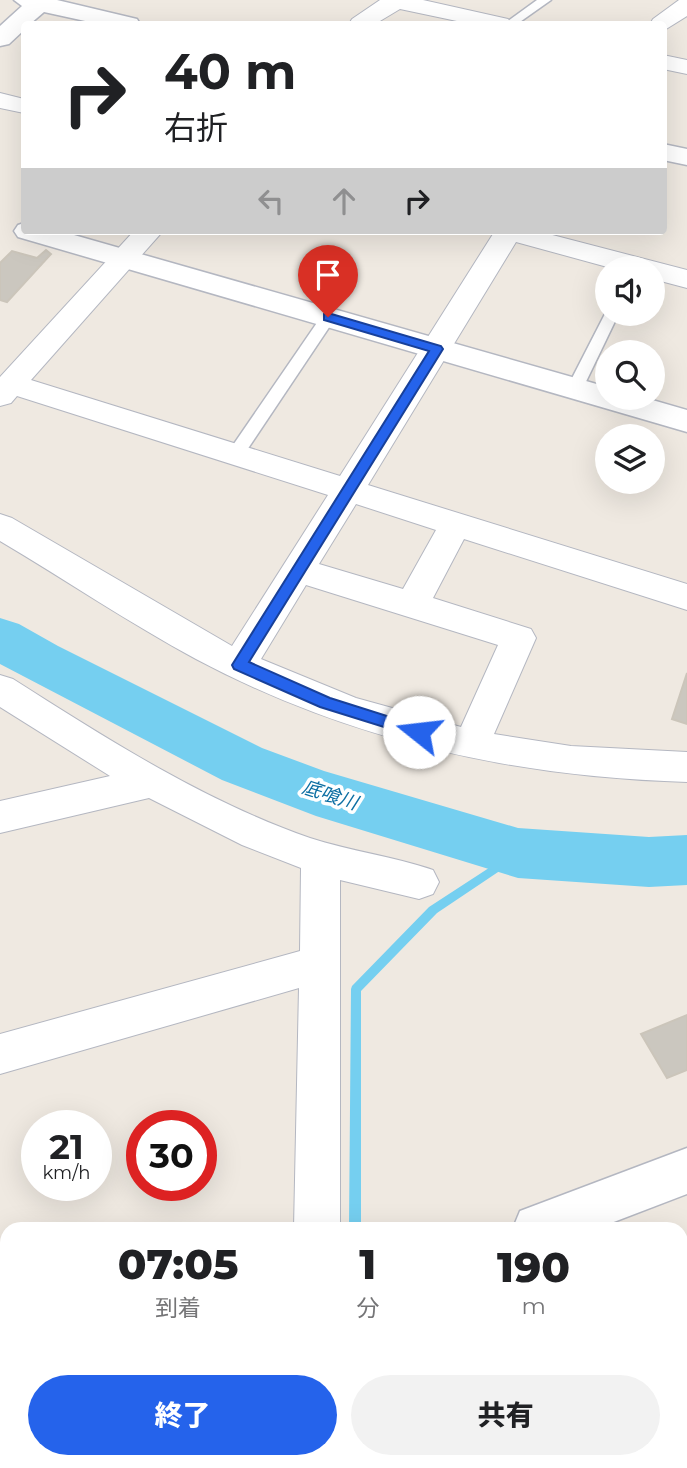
<!DOCTYPE html>
<html lang="ja">
<meta charset="utf-8">
<style>
body{margin:0;font-family:Montserrat,"Noto Sans JP",sans-serif;background:#f2f2f2;color:#202124;height:100vh;display:flex;flex-direction:column;font-size:26px;white-space:nowrap}
*{box-sizing:border-box;margin:0}
p{font-size:23px;color:#757577}
.icon{flex:none;width:38px;height:38px;fill:none;stroke:currentColor;stroke-width:2;stroke-linecap:round;stroke-linejoin:round}
.map{position:relative;flex:1;overflow:hidden}
.drawer{position:absolute;left:0px;top:1222px;width:688px;height:247px;display:flex;flex-direction:column;background:#fff;border-radius:21px 21px 0 0;box-shadow:0 7px 28px #0002}
.drawer>*{flex:none}
.top-card{position:absolute;left:21px;top:21px;width:646px;height:214px;border-radius:7px;box-shadow:0 7px 28px #0002;background:#fff;color:#202124;overflow:hidden}
.controls{position:absolute;left:595px;top:256px;display:grid;gap:14px}
.controls a{display:grid;place-items:center;width:70px;height:70px;border-radius:50%;background:#fff;box-shadow:0 7px 28px #0002;font-size:35px}
.speed{position:absolute;left:21px;top:1110px;display:flex;gap:14px;font-size:35px;font-weight:700;text-align:center}
.speed>*{display:grid;place-content:center;width:91px;height:91px;border-radius:50%;background:#fff;box-shadow:0 7px 28px #0002;line-height:1}
.speed small{font-size:18px;font-weight:400}
.speed .limit{border:10px solid #d22;background:#fff;color:#111}
.pin{position:absolute;display:grid;place-items:center;width:60px;height:60px;color:#fff;margin:-72px -30px;border-radius:50% 50% 50% 0;rotate:-45deg;box-shadow:0 0 7px #0007}
.pin .icon{rotate:45deg}
.me{position:absolute;width:77px;margin:-38px;rotate:286deg;stroke-linejoin:round;filter:drop-shadow(0 0 5px #0008)}
.turn{display:flex;align-items:center;gap:24px;height:147px;padding:0 28px;font-size:32px}
.turn .icon{width:91px;height:91px;stroke-width:2.5}
.turn b{display:block;font-size:49px;line-height:60px}
.lanes{display:flex;align-items:center;height:66px;padding:0 28px;background:#0003;justify-content:center;gap:35px;direction:ltr}
.lanes .off{opacity:.35}
.eta{display:flex;justify-content:space-evenly;align-items:center;height:119px;text-align:center}
.eta b{font-size:42px;font-weight:800;line-height:49px}
.button{display:flex;gap:14px;margin-top:auto;padding:14px 28px}
.button a{flex:1;height:80px;border-radius:42px;background:#2563eb;color:#fff;font-size:28px;font-weight:800;line-height:80px;text-align:center}
.button a+a{background:#f2f2f2;color:#202124}
.map>svg:first-child{display:block}
.lines{fill:none;stroke-linecap:round;stroke-linejoin:round}
.stream{fill:#75cff0;fill-rule:evenodd}
.river{fill:#75cff0;fill-rule:evenodd}
.building{fill:#cbc7bf;stroke:#cbc5ba;stroke-width:2}
.service-casing{stroke:#b4b7c1;stroke-width:3}
.minor-casing{stroke:#b4b7c1;stroke-width:2}
.tertiary-casing{stroke:#b4b7c1;stroke-width:3}
.service{fill:#fff;fill-rule:evenodd}
.minor{fill:#fff;fill-rule:evenodd}
.tertiary{fill:#fff;fill-rule:evenodd}
.route{fill:#2563eb;stroke:#184099;stroke-width:2}
.labels{text-anchor:middle;dominant-baseline:central;stroke-width:7;stroke-linejoin:round;paint-order:stroke}
.water-label{font-size:19px;font-style:italic;fill:#0d6fa3;stroke:#fff}
</style>
<div class="map">
<svg width="687" height="1468" viewBox="0 0 687 1468">
<rect width="100%" height="100%" fill="#efe9e1"/>
<g class="lines">
<g class="stream">
<polygon points="518,849 522,850 523,853 522,856 437,913 361,991 361,1228 349,1228 351,989 352,986 429,907"/>
<rect x="346" y="1461" width="14" height="7"/>
</g>
<polygon class="river" points="0,618 19,624 58,646 262,748 324,771 518,828 649,837 687,835 687,885 649,887 518,878 316,816 222,780 0,664"/>
</g>
<g class="building">
<polygon points="46,250 51,254 7,302 0,300 0,263 12,251 37,258"/>
<polygon points="687,673 687,724 672,719"/>
<polygon points="687,1015 687,1070 667,1078 641,1034"/>
</g>
<g class="lines">
<g class="service-casing">
<g id="service">
<polygon points="537,0 551,0 517,24 504,24"/>
<polygon points="607,310 607,313 619,313 581,392 569,392 567,388"/>
<polygon points="328,312 336,317 241,459 229,459 227,455 229,451 323,314"/>
</g>
</g>
<g class="minor-casing">
<g id="minor">
<polygon points="380,0 423,0 508,19 512,24 471,24 400,9 375,24 349,24 352,19"/>
<polygon points="679,0 687,0 687,16 663,31 663,24 650,24 653,19"/>
<polygon points="663,55 687,60 687,74 663,69"/>
<polygon points="0,93 24,99 24,113 0,108"/>
<path d="M134,231H163L31,380L340,476L493,234L491,231H537L687,270V288L653,279V268H611L516,242L368,485L687,584V610L464,539L433,598L531,629L536,638L494,734L571,746L687,752V782C514,777 350,741 196,659C129,623 66,580 0,541V514L12,518L232,646L328,495L17,396L11,403L0,406V377ZM356,504L436,530L403,589L319,564ZM306,585L498,645L461,727L356,698L261,659Z"/>
<path d="M0,675L13,679C107,739 204,801 310,838C349,851 393,856 433,870L439,882L433,894L419,899L340,880V1228H294L299,988L0,1074V1034L300,951L301,868L242,845L149,798L0,833V801L110,776L0,707Z"/>
<rect x="289" y="1461" width="50" height="7"/>
<rect x="358" y="1461" width="50" height="7"/>
</g>
</g>
<g class="tertiary-casing">
<g id="tertiary">
<polygon points="14,0 57,0 137,19 140,24 99,24 44,12 30,24 24,24 24,30 9,44 0,46 0,26 22,6"/>
<polygon points="663,144 687,149 687,165 663,160"/>
<polygon points="24,223 24,231 60,231 607,387 607,397 642,397 687,410 687,432 18,237 14,231 18,225"/>
<polygon points="687,1148 687,1194 598,1228 513,1228 520,1211"/>
<polygon points="7,1369 7,1421 0,1423 0,1371"/>
</g>
</g>
<use href="#service" class="service"/>
<use href="#minor" class="minor"/>
<use href="#tertiary" class="tertiary"/>
</g>
<polygon class="route" points="328,313 441,346 443,349 249,662 330,698 425,728 427,732 419,738 320,707 234,669 232,665 429,351 324,320 324,314"/>
<g class="labels">
<g class="water-label">
<text transform="translate(330 795) rotate(18)">底喰川</text>
</g>
</g>
</svg>
<div class="controls">
<a><svg class="icon" aria-label="sound" viewBox="0 0 24 24"><path d="M4 9h4l5-4v14l-5-4H4zM17 9q2 3 0 6"/></svg></a>
<a><svg class="icon" aria-label="search" viewBox="0 0 24 24"><circle cx="10" cy="10" r="6"/><path d="M15 15l6 6"/></svg></a>
<a><svg class="icon" aria-label="layers" viewBox="0 0 24 24"><path d="M12 4l9 5-9 5-9-5zM3 14l9 5 9-5"/></svg></a>
</div>
<div class="speed"><div>21<small>km/h</small></div><div class="limit">30</div></div>
<div class="pin" style="left:328px;top:317px;background:#d93025"><svg class="icon" aria-label="arrive" viewBox="0 0 24 24"><path d="M6 21V4h12l-3 4 3 4H6"/></svg></div>
<svg class="me" style="left:419px;top:732px" viewBox="-20 -20 40 40"><circle r="19" fill="#fff"/><path d="M0-13L10 11 0 6-10 11z" fill="#2563eb"/></svg>
<div class="top-card">
<div class="turn"><svg class="icon" aria-label="right" viewBox="0 0 24 24"><path d="M7 20v-9h11M14 6l5 5-5 5"/></svg><div><b>40 m</b>右折</div></div>
<div class="lanes"><svg class="icon off" aria-label="left" viewBox="0 0 24 24"><path d="M17 20v-9H6M10 6l-5 5 5 5"/></svg><svg class="icon off" aria-label="ahead" viewBox="0 0 24 24"><path d="M12 20V5M6 11l6-6 6 6"/></svg><svg class="icon" aria-label="right" viewBox="0 0 24 24"><path d="M7 20v-9h11M14 6l5 5-5 5"/></svg></div>
</div>
<section class="drawer">
<div class="eta">
<div><b>07:05</b><p>到着</p></div>
<div><b>1</b><p>分</p></div>
<div><b>190</b><p>m</p></div>
</div>
<div class="button"><a>終了</a><a>共有</a></div>
</section>
</div>
